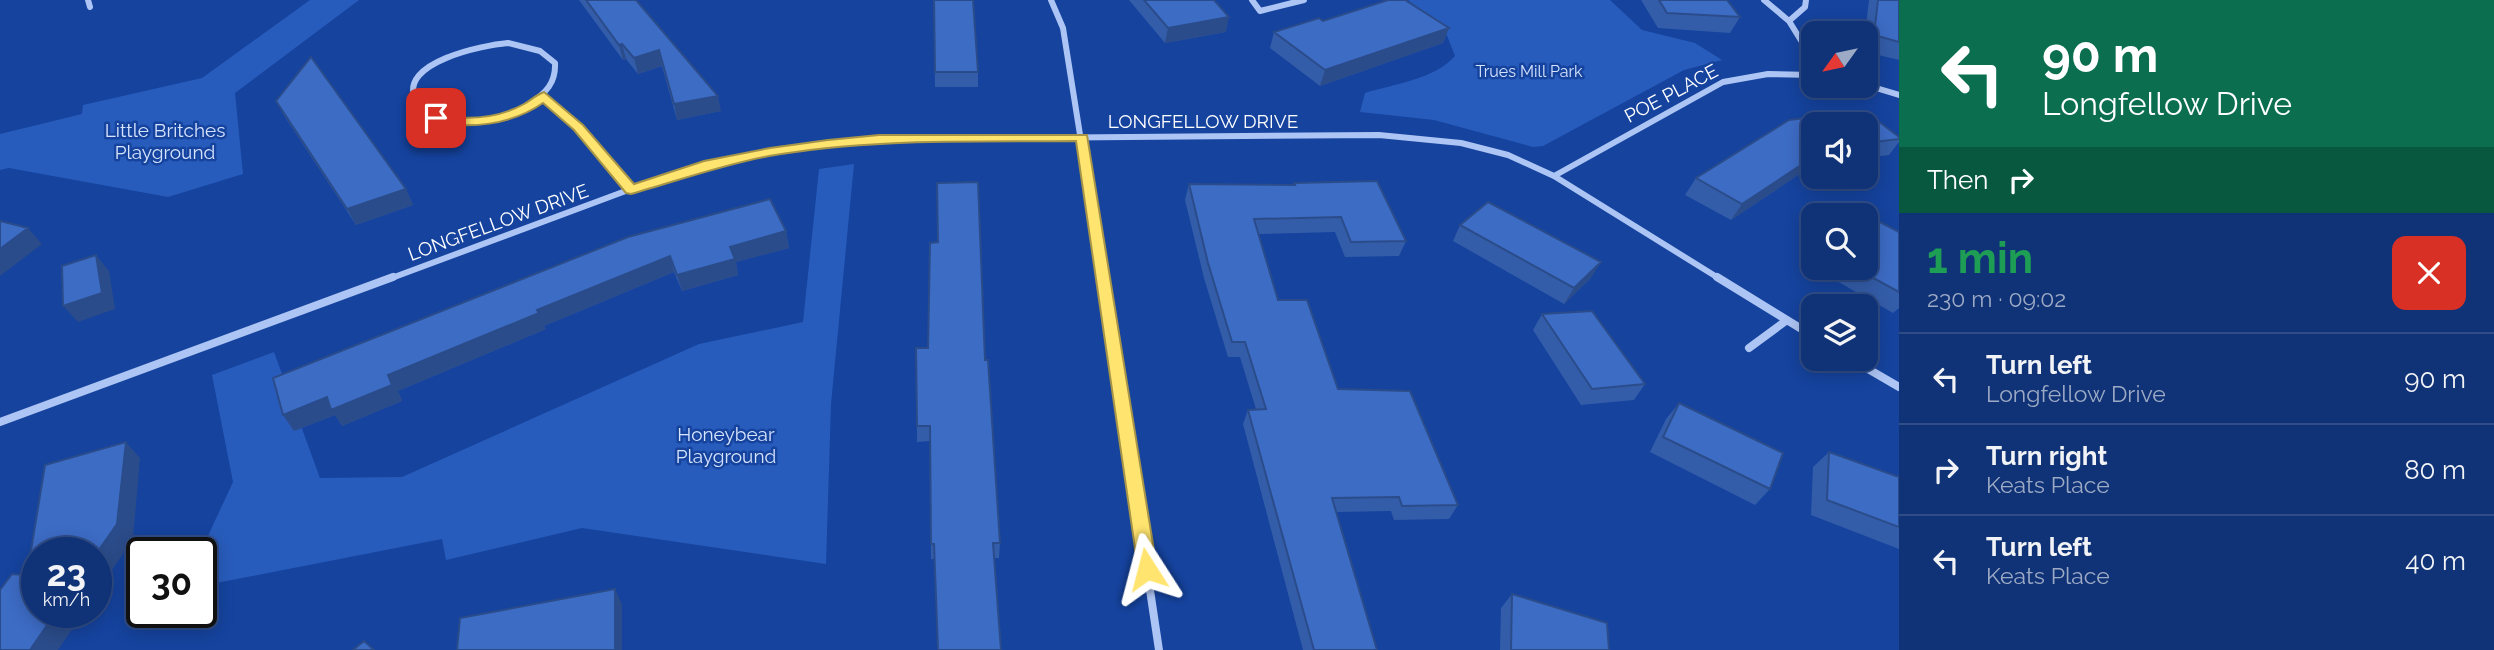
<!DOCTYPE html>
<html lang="en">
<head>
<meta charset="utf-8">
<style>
	:root { --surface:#103276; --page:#1e3e7e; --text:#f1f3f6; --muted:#9caac5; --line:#304d88 }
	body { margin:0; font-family:Raleway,sans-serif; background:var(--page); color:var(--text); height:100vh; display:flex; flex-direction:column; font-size:26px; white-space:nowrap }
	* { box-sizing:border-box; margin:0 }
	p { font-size:23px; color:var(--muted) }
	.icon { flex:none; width:38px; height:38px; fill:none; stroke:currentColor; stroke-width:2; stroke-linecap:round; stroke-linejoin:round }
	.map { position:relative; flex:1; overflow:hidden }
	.side { display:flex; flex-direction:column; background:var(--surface); width:595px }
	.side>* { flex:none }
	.guide { background:#0b6e4f; color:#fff; overflow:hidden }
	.needle { width:46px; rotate:237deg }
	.fabs { position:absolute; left:1801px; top:21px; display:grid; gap:14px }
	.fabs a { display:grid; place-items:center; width:77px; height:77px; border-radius:14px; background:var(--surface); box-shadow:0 4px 18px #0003,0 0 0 2px var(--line); font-size:35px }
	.speed { position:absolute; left:21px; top:537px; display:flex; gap:14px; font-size:35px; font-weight:700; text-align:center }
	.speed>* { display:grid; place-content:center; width:91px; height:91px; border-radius:50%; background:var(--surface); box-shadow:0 4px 18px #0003,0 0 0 2px var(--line); line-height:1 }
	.speed small { font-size:18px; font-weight:400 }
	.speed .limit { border:4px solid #111; border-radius:10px; background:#fff; color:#111 }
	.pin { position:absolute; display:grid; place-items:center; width:60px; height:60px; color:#fff; margin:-30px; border-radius:14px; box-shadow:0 4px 10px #0006 }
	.me { position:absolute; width:77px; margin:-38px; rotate:351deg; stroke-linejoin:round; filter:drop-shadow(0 0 5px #0008) }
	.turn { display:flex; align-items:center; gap:24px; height:147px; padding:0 28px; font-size:32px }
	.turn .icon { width:91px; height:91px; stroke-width:2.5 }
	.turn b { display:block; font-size:49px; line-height:60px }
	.then { display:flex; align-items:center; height:66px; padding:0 28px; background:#0003; gap:14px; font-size:26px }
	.round { display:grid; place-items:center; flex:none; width:74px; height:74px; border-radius:14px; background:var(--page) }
	.head { display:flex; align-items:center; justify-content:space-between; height:119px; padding:0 28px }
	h1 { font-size:42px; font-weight:700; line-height:52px; color:#1e9e55 }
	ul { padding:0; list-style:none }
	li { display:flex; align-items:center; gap:21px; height:91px; padding:0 28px; border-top:2px solid var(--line) }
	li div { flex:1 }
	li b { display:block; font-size:26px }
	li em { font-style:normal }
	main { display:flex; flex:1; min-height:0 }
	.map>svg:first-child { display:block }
	.green { fill:#285cbc }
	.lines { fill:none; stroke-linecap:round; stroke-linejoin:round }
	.minor-far1 { stroke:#adc5f4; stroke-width:6 }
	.minor { stroke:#adc5f4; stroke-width:8 }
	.wall { fill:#345da9 }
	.shaded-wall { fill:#2b4c8a }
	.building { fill:#3d6cc5; stroke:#2b4c8a; stroke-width:2 }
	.route { fill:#ffe46f; stroke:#a69448; stroke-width:2 }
	.labels { text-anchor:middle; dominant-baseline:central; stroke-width:5; stroke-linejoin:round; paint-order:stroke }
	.far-park-label { font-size:16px; fill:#d5e3fd; stroke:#15439e }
	.street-label { font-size:19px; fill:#fff; stroke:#15439e }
	.park-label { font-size:19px; fill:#d5e3fd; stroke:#15439e }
</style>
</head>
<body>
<main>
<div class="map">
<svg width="1899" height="650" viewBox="0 0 1899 650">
	<rect width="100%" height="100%" fill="#15439e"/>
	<path class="green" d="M310,0h49l-124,93 8,81 -75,23 -159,-29 -9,2v-36l82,-20 1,-9 119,-27z
		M1408,0h202l32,30 53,13 27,17 -38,10 -141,76 -10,1 -99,-27 -74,-8 5,-19c29,-9 70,-14 90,-37l-9,-23z
		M854,164l-23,240 -5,160 -244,-36 -136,32 -4,-21 -241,47 -1,-33 33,-71 -21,-107 62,-23 46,126 82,-1 297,-133 104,-22 16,-153z"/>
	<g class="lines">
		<path class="minor-far1" d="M88,0l2,7
			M1051,0l12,28 40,251
			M1252,0l8,11 44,-11
			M1764,0l25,21 24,39
			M1789,21l16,-14 1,-7
			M508,43l32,8 15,12c1,20 -9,30 -26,41 -26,17 -95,33 -113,-3 -20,-39 69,-56 92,-58z
			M1866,85l33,10
			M544,96l34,31 53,62
			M1554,176l169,-94 45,-8 45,1
			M389,279l242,-90 73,-23 66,-14 109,-13 500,-4 82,8 47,12 46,21 166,103"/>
		<path class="minor" d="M1103,277l56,373
			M1717,277l96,59
			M1749,348l38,-28
			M1851,359l48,28
			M0,422l393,-145"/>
	</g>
	<path class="wall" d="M579,0h57l85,111 -44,9 -15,-54 -24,8 -12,-15 -3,1z
		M934,0l44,72v15h-43z
		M1129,0h85l12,32 -61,11z
		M1641,0h86l13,17 -10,16 -72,-5z
		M1869,0h30v60l-33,-8 -1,-19z
		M1323,21l126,7 -6,15 -123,43 -50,-38 4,-16z
		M276,101l130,88 7,16 -57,20 -71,-108z
		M1865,111l34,26v5l-10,13 -23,3v-34h-53v41l-82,55 -46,-25 11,-17 93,-58z
		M1294,183l112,58 -7,15 -54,1 -10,-25 -77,2 20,66 60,89 120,116 -9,14 -55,1 -3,-9 -55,1 41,138h-74l-60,-226 5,-14 8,-1 -16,-52h-12l-24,-79 -19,-78 4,-16 104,1z
		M1460,225l131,53 -27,26 -111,-63z
		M786,231l3,17 -53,14 2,13 -56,16 -8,-19 -130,54 2,3 -148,62 4,10 -60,25 -7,-11 -41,16 334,-194z
		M1899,232v76l-6,5 -74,-42 3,-3h44z
		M1542,314l103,70 -11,16 -53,5 -48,-75z
		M928,348l57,12 15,183 -1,15 -68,1 -1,-118 -13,1v-16z
		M1679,403l91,86 -15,16 -105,-53 16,-33z
		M1829,452l70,25v72l-88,-34 2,-48z
		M1512,594l97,56h-109l1,-42z"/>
	<path class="shaded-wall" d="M1229,17l-3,15 -61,11 3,-15z
		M1449,28l-6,15 -123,43 5,-16z
		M622,44l4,15 -3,1 -4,-15z
		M659,50l3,16 -24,8 -4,-16z
		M718,96l3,15 -44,9 -3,-16z
		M1813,157v8l-82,55 11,-16z
		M406,189l7,16 -57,20 -9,-16z
		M28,228l14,16 -42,32v-27z
		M786,231l3,17 -53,14 2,13 -56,16 -5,-16 53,-28z
		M96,255l13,16 6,38 -37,13 -15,-16z
		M670,256l4,16 -130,54 2,3 -148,62 4,10 -60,25 -7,-11 -41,16 -11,-16 105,-40 149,-65z
		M1601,262l-10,16 -27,26 10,-16z
		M126,442l14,16 -7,81 -37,55v-40z
		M615,589l7,15v46h-7z
		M56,612h28l-26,38h-28z"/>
	<path class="building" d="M586,0h50l82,96 -44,8 -15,-54 -25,8 -12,-14 -3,1z
		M934,0h39l5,72h-43z
		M1144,0h70l15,17 -61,11z
		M1388,0h17l44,28 -124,42 -51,-38 45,-14 4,3z
		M1659,0h68l13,17 -73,-4z
		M1878,0h21v42l-25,-7z
		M311,57l95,132 -59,20 -71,-108z
		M1865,111l34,26v2l-33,4v-19h-53v33l-71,47 -46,-26 93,-58z
		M1377,181l29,60 -55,1 -10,-25 -87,2 24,81h29l31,89 72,2 48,114 -56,1 -3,-9 -67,1 45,152h-63l-66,-240 18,-1 -21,-67h-13l-24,-79 -19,-79 106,1 -1,-2z
		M978,182l7,178h3l12,183h-7l8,107h-63l-4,-106h-3l-1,-118h-13l-1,-78h12l2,-105 8,-1 -1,-59z
		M770,199l16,32 -56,16 5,12 -58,16 -7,-19 -133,54 2,3 -151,62 4,10 -61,25 -4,-13 -44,18 -10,-37 355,-141z
		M1488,202l113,60 -27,26 -114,-63z
		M0,221l28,7 -28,21z
		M1878,221l21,11v60l-44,-24h11v-37z
		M96,255l6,38 -39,13 -1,-40z
		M1592,311l53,73 -53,5 -50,-75z
		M1679,403l104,50 -13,36 -107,-52z
		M126,442l-9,82 -21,30v-1h-59v59h19l-26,38h-30v-60l12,-16 15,1 18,-110z
		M1829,452l70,25v50l-72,-27z
		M615,589v61h-158l3,-32z
		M1512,594l95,29 2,27h-98z
		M364,641l10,9h-21z"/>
	<path class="route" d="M544,92l39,33 51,59 70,-23 66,-13 58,-8 51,-5h208l70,434 -3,6 -7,3 -7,-3 -2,-6 -62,-428c-102,1 -206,-3 -307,15 -48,9 -92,25 -138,38l-5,-1 -52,-63 -31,-27c-32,22 -74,27 -112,18l-2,-3 7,-3c29,5 61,4 88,-11 7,-4 12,-9 20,-12z"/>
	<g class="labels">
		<g class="far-park-label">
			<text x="1529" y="71">Trues Mill Park</text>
		</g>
		<g class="street-label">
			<text transform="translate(1671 93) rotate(-28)">POE PLACE</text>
			<text x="1203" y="121">LONGFELLOW DRIVE</text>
			<text transform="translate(498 222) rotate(-20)">LONGFELLOW DRIVE</text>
		</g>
		<g class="park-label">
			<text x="165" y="130">Little Britches<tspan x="165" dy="22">Playground</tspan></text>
			<text x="726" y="434">Honeybear<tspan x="726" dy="22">Playground</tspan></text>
		</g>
	</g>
</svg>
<div class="fabs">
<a><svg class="needle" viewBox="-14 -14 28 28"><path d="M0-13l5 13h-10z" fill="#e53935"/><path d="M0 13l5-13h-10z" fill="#9caac5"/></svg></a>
<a><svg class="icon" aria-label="sound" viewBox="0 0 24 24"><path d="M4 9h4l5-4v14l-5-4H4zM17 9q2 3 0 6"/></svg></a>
<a><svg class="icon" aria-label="search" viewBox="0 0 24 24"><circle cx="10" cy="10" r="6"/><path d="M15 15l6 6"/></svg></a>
<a><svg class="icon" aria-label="layers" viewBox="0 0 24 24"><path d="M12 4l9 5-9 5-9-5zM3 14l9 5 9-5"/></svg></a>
</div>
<div class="speed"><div>23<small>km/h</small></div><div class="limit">30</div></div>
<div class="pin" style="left:436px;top:118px;background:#d93025"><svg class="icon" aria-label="arrive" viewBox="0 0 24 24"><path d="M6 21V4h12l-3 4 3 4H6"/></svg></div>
<svg class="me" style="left:1147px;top:569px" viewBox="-20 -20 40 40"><path d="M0-17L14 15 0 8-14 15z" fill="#ffe46f" stroke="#fff" stroke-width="4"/></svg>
</div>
<section class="side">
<div class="guide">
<div class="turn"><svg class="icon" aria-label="left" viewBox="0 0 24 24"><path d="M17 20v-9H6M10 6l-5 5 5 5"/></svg><div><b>90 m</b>Longfellow Drive</div></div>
<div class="then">Then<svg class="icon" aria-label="right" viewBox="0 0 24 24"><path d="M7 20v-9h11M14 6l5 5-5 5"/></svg></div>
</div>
<div class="head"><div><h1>1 min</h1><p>230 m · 09:02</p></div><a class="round" style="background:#d93025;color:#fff"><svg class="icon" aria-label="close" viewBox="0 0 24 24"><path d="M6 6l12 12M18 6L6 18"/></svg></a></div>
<ul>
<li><svg class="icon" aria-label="left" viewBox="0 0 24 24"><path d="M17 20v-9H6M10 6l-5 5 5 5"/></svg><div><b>Turn left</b><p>Longfellow Drive</p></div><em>90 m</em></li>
<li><svg class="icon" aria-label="right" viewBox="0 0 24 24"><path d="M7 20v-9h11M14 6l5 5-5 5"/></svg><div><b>Turn right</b><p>Keats Place</p></div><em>80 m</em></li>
<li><svg class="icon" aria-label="left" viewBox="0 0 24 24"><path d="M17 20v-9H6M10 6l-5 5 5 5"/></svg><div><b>Turn left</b><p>Keats Place</p></div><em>40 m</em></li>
</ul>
</section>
</main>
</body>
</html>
